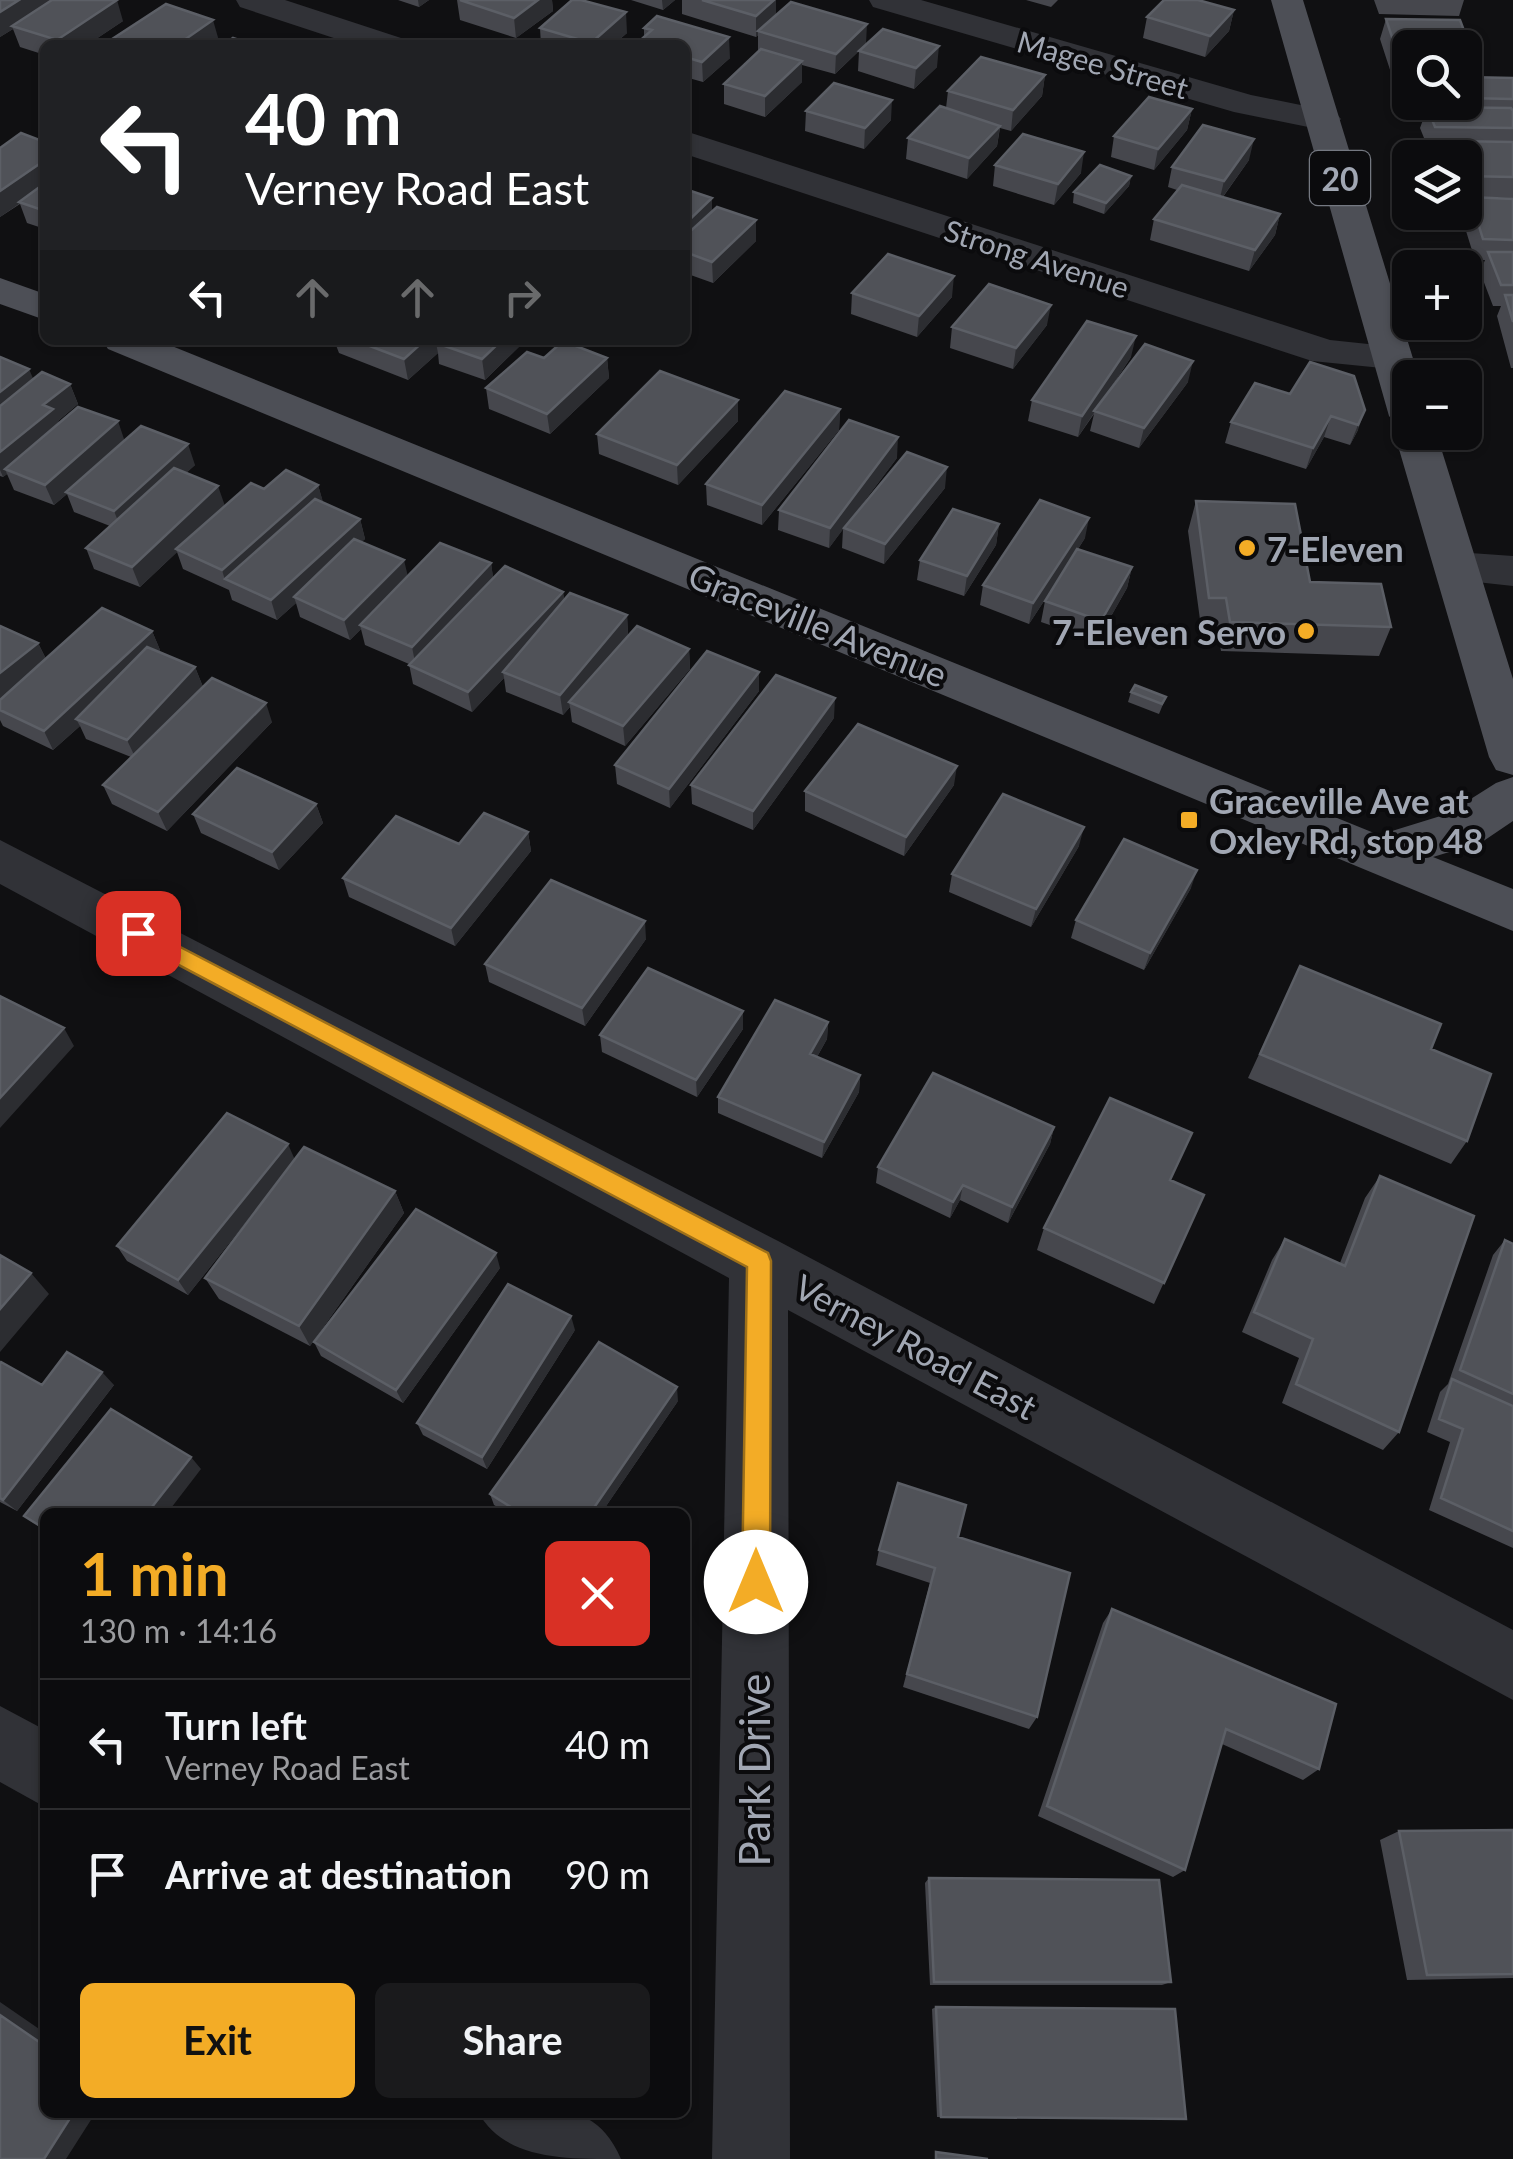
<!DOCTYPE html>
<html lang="en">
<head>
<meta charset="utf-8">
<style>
	:root { --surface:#0c0c0e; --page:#1a1a1c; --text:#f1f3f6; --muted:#9a9b9e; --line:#2c2c2e; --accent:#f3ac26 }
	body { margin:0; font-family:Lato,sans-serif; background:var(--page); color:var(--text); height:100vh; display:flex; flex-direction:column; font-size:38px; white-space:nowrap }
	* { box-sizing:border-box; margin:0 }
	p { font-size:32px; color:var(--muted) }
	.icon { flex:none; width:55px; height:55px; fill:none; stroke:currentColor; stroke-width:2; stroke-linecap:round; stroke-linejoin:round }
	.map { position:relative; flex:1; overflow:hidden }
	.panel { position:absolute; left:40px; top:1508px; width:650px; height:610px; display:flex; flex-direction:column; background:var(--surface); border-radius:15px; box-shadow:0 2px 8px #0004,0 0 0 2px var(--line) }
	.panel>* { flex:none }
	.hud { position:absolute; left:40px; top:40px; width:650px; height:305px; border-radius:15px; box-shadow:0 2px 8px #0004,0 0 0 2px var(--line); background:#202124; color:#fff; overflow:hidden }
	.fabs { position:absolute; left:1392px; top:30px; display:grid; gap:20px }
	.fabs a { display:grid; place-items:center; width:90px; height:90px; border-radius:15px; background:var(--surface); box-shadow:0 2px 8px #0004,0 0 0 2px var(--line); font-size:50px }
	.pin { position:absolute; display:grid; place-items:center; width:85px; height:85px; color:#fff; margin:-42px; border-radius:20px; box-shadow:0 5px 15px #0006 }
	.me { position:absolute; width:110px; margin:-55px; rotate:0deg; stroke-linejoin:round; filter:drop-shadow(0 0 8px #0008) }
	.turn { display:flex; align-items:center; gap:35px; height:210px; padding:0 40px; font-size:45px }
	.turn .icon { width:130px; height:130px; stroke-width:2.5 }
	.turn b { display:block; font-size:70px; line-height:85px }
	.lanes { display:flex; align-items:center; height:95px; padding:0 40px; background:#0003; justify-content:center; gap:50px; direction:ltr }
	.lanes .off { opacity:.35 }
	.round { display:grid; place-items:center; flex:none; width:105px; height:105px; border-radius:15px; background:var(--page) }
	.head { display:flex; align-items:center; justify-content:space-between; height:170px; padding:0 40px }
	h1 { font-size:60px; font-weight:700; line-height:75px; color:var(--accent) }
	.primary-button { display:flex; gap:20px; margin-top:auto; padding:20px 40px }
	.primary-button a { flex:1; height:115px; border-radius:15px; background:var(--accent); color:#111; font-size:40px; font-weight:700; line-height:115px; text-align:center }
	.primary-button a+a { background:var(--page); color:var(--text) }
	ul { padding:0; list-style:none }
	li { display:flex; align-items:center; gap:30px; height:130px; padding:0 40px; border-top:2px solid var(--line) }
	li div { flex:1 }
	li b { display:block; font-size:38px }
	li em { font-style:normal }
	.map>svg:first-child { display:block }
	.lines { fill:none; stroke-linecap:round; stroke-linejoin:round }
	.minor { fill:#313237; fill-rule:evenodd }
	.major { fill:#4d4f56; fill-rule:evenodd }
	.wall { fill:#46474d }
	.shaded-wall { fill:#2c2d31 }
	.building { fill:#505258; stroke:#5c5f66; stroke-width:2.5 }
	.route { fill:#f3ac26; stroke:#9e7019; stroke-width:2.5 }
	.poi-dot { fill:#f3ac26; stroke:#0b0b0d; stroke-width:4 }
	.labels { text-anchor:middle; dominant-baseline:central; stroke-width:8; stroke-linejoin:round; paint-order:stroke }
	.far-street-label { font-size:30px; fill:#a1a7b3; stroke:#0b0b0d }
	.shield { fill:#0b0b0d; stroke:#747881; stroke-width:2.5 }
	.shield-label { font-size:32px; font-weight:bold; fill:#a1a7b3 }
	.poi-label { font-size:35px; font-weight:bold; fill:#a1a7b3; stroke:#0b0b0d; text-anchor:start }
	.street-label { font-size:35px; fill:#a1a7b3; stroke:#0b0b0d }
	.near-street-label { font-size:42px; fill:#a1a7b3; stroke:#0b0b0d }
</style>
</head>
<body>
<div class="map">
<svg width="1513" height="2159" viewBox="0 0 1513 2159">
	<rect width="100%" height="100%" fill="#101012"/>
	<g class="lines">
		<path class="minor" d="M236,0h49l116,38 5,7h-51l-115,-38z
			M869,0h52l330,95 84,17 6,7 -6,7 -12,4 -89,-18 -361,-105z
			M685,131l645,209 76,8 6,9 -6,9 -14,3 -80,-8 -627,-207z
			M1456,552l57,4v30l-73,-8 -6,-11 6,-11z
			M0,840l780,402 733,388v70l-725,-390 2,849h-78l17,-881 -729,-394z
			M0,1706l45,24v77l-45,-25z
			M478,2112c62,0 115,-19 143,47 -61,0 -116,0 -143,-47z"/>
		<path class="major" d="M1271,0h32l116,378h-9v54h26l77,247v96l-17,-5 -7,-13 -95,-325 4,-6 -9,-10z
			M0,278l45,16v26l-45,-16z
			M102,340h55l1222,495 68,-21 49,-31 17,-6v44l-31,21 -49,15 80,32v42l-1405,-582z"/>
	</g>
	<path class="wall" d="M0,0l123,21 -36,24h-42v10l-25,-8 -7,-18 -13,8z
		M398,0h31l-10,7z
		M457,0h95l1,11 -37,27 -56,-18z
		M631,0h44l-12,10z
		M682,0h94v15l161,52 -23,22 -56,-18 1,-20 -24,23 -33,-9v17l-37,35 -41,-13v-20l34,-32v-17l-2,2 -74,-23z
		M1026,0h32l-7,7z
		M1374,0h90l-5,16 -80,-2z
		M1234,10l-5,21 -24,26 -62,-19 4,-21z
		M1386,19l80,17 -4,12h-52v54h55v-25l48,1v120l-48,-1v-39h-19l3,-10h-21l-8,-20 4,-11h-17l-6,-21 7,-20h-16l-12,-37z
		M540,28l87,5 -14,12h-72z
		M644,28l86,30 -27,24 -18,-5v-32l-41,-8z
		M1045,75l-3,21 -31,35 -11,-3 -3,18 -30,33 -61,-20 2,-21 38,-30 2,-17z
		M1192,109l-5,21 -33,40 -43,-13 3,-21z
		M806,111l85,9 -27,29 -59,-18z
		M45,142v87l-18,-6 -7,-19 -20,13v-69z
		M1249,160l-26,37 57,17 -5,21 -26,36 -99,-31 4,-21 23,-29 -9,-3 4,-20z
		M995,165l86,8 -27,32 -61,-19z
		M1131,176l-2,10 -25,28 -31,-11 1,-11z
		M685,189l27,22 44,30 -43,42 -28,-10z
		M1470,197l43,2v169h-2l-14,-52 4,-10h-8l-13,-34 5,-12h-10l-13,-42z
		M852,293l100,4 -35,40 -66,-23z
		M1047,325l-34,44 -63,-21 2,-21z
		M334,340h192l-41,40 -46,-16 -1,-11 -30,27 -69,-27z
		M0,357l34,22 36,5 8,20 -20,17 1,2 66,17 70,25 -9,8 39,33 39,-17 54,-4 5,18 37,16 5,20 -4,3 47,34 83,-13 2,15 70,14 1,8 63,15 1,20 61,14 1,20 -65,77 -53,-24 -2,-15 -7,8 -57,-23 -2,-14 -32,34 -59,-28 -4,-20 -44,-19 -4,-16 -11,11 -50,-23 -4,-14 -19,17 -45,-20 -3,-10 -46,-21 -6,-17 -37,35 -46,-18 -8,-21 24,-22 -36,-14 -7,-18 -13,11 -40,-15 -7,-16 -4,3 -3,-1z
		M1131,357l-26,40 83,-15 -49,66 -49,-17 4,-17 -16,23 -50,-16 4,-21z
		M607,358l2,20 -59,56 -61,-25 -3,-21z
		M1354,376l4,54 -8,15 -26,-8 -18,32 -81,-26 6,-21 59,-28z
		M738,400v21l-60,64 -79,-31 -2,-20z
		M840,409l-1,21 -77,95 -55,-20 -1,-21z
		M897,458l-47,62 95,-32 -61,76 -42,-16 1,-19 -14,19 -51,-18 1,-20z
		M1196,501l114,81 81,45 -12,29 -158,-5 -4,-24h-16l-13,-96z
		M999,524l-3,21 -32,51 -47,-16 3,-20z
		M1085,538l-7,11 54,18 -5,21 -30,53 -56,-19 4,-21 18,-29 -34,52 -49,-19 3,-20z
		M0,626l38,17 8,16 106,-28 8,19 -2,2 37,15 8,20 69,35 -105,109 -55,-27 -9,-19 28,-28 -45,-18 -6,-13 -27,24 -50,-24 -3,-6z
		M759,672v19l-89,117 -53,-24 -2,-19z
		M1131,692l35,5 -7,17 -31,-12z
		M834,718l-81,112 -61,-26 -1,-19z
		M954,785l-50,71 -99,-45v-20z
		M316,804l7,19 -44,47 -78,-37 -8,-19z
		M528,832l3,19 -76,95 -106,-49 -6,-19 116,-34z
		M1079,846l-48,81 -82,-35 3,-18z
		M1191,888l-47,82 -73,-32 5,-18z
		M646,939l-61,87 -96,-44 -4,-18z
		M1300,966l131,83 36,92 -16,23 -203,-86z
		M743,1011v18l-46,68 -95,-45 -2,-17z
		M828,1022l-1,17 -10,18 43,18 -1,17 -37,66 -104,-45v-16z
		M1054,1127l-4,17 -42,79 -48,-23 -10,18 -74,-35 2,-16z
		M295,1159l100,32 9,22 -94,133 -91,-47 -14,-21 71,-94 -88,111 -61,-34 -10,-15z
		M1380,1176l19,256 -16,18 -101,-47 17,-45 -57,-26 30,-72 13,-21 55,24 25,-65z
		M1171,1180l33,15 -50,109 -117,-54 7,-22z
		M1505,1240l8,4v304l-84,-38 21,-68 -23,-10 13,-40 8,-8 45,-129z
		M500,1268l-97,135 -82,-47 -7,-14z
		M575,1330l-88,139 -64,-34 -6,-12z
		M0,1363l42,22h72l-97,126 -17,-9z
		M678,1401l-76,111h-96l-12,-7 -4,-11z
		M958,1537l79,180 -8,12 -126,-42 27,-104 -54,-18 3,-15z
		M1112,1609l207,160 -16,11 -81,-36 -37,126 -12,7 -135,-61 65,-193z
		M1513,1830v148l-106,2 -27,-140 19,-9z
		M929,1878l242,104 -9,3h-232l-5,-102z
		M936,2007l250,112 -249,-2 -5,-108z"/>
	<path class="shaded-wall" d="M19,0h38l-45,26 1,3 -13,8v-25z
		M117,0l6,21 -36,24h-28l-2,-5z
		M418,0h11l-10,7z
		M538,0h14l1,11 -37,27 -2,-20z
		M662,0h13l-12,10z
		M774,0h2v19l-18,12v4l-2,2v-21z
		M1234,10l-5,21 -24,26 5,-21z
		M626,12l1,21 -14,12h-22v-2z
		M213,20l6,21 -6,4h-36z
		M867,24l-1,20 -31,30 1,-20z
		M729,37l1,21 -27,24 -1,-20z
		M939,46l-2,21 -23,22 2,-21z
		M802,61v21l-37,35v-21z
		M1045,75l-3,21 -31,35 2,-21z
		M892,100l-1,20 -27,29 1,-21z
		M1192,109l-5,21 -33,40 4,-21z
		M1000,126l-3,20 -30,33 2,-21z
		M1254,139l-5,21 -30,42 5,-21z
		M1084,152l-3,21 -27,32 4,-21z
		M45,160v26l-45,31v-26z
		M1131,176l-2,10 -25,28 2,-11z
		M712,198v20l-27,27v-21z
		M1280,214l-5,21 -26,36 6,-21z
		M756,220v21l-43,42 -1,-21z
		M954,276l-2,21 -35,40 2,-21z
		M1051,305l-4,20 -34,44 3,-21z
		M1136,336l-5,21 -53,80 4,-21z
		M425,340h27l-16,3 2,10 -30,27 -4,-21z
		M502,340h24l-41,40 -3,-21z
		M607,358l2,20 -59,56 -3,-20z
		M1193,361l-5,21 -49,66 5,-20z
		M29,369l9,21 -38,30v-28z
		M70,384l8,20 -20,17 3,8 -56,40 2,5 -4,3 -3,-7v-18l43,-47z
		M738,400v21l-60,64 -1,-20z
		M840,409l-1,21 -77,95v-20z
		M1365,410l-7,20 -8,15 8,-20z
		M1331,416l-7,21 -18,32 7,-21z
		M118,421l7,21 -59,50 1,2 -13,11 -9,-20z
		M898,437l-1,21 -68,90 1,-20z
		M188,444l7,21 -73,66 -8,-20z
		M947,467l-2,21 -61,76 1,-20z
		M318,485l6,20 -99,75 -3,-10z
		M218,486l7,20 -49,43 1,3 -37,35 -8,-20z
		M1089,518l-4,20 -56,86 4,-21z
		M360,519l5,20 -65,61 -6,-3 2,6 -19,17 -6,-20z
		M999,524l-3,21 -32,51 3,-20z
		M404,560l5,21 -49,44 1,4 -11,11 -6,-20z
		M491,563l3,20 -78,84 -4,-20z
		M1132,567l-5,21 -30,53 4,-20z
		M563,592l3,20 -63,60 1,6 -32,34 -4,-20z
		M627,615l1,20 -59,67 1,5 -7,8 -3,-20z
		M152,631l8,19 -76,72 -8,-3 4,7 -27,24 -9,-19z
		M38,643l10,20 -48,38v-28z
		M689,649l1,20 -65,77 -2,-20z
		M195,667l8,20 -67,72 -9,-19z
		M759,672v19l-89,117 -1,-19z
		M835,698l-1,20 -81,112v-19z
		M266,703l6,19 -105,109 -9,-19z
		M957,766l-3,19 -50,71 2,-19z
		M316,804l7,19 -44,47 -7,-18z
		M1084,827l-5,19 -48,81 5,-18z
		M528,832l3,19 -76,95 -4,-18z
		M1197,870l-6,18 -47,82 6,-17z
		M645,921l1,18 -61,87 -3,-18z
		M743,1011v18l-46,68 -1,-17z
		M828,1022l-1,17 -18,32 1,-17z
		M64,1028l10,18 -74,82v-30z
		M860,1075l-1,17 -37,66 2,-16z
		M1054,1127l-4,17 -42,79 4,-16z
		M288,1144l7,16 -107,135 -10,-15z
		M963,1185l-3,15 -10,18 3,-16z
		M395,1191l9,22 -94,133 -11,-20z
		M496,1253l4,15 -97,135 -7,-13z
		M31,1273l18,21 -49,58v-43z
		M571,1316l4,14 -88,139 -5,-12z
		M102,1372l12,13 -97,126 -14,-11z
		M677,1387l1,14 -76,111h-11z
		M191,1457l10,12 -33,43h-20z
		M0,2002l45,31v13l-45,-31z
		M74,2112h22l-30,47h-22z"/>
	<path class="building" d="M0,0h19l-19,12z
		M52,0h65l-60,40 -45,-14z
		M460,0h78l-24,18z
		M572,0h9l45,12 -35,31 -51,-15z
		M702,0h72l-18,16z
		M1164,0h34l36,10 -24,26 -63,-19z
		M791,2l76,22 -31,30 -78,-23z
		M166,4l47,16 -36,25h-74z
		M657,16l72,21 -27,25 -17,-5v-12h-50l17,-15 -8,-2z
		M1386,19l74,1 6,16h-11l4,12h-49v7h-12z
		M883,29l56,17 -23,22 -57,-17z
		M233,38l21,7h-31z
		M761,49l41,12 -37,35 -41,-12z
		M981,57l64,18 -32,35 -65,-19z
		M1465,77l48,1v21l-48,-1z
		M834,83l58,17 -27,28 -59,-17z
		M1149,97l43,12 -34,40 -44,-13z
		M940,106l60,20 -31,32 -61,-20z
		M1427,107l84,1 2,3v17l-78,-1z
		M1203,125l51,14 -30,42 -52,-14z
		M21,133l24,9v18l-45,31v-43z
		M1023,134l61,18 -26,32 -63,-19z
		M1451,141l62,1v35l-48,-1v-18h-8z
		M1100,165l31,11 -25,27 -32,-11z
		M45,183v28l-26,-9z
		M1182,185l98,29 -25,36 -101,-31z
		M685,189l27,9 -27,26z
		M1470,197l43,2v41l-30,-1z
		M717,207l39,13 -44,42 -27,-10v-16z
		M1488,252h25v33h-12z
		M888,254l66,22 -35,40 -67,-23z
		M989,284l62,21 -35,43 -64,-21z
		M1505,295h8v27z
		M1087,321l49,15 -54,80 -50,-16z
		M354,340h71l-21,19z
		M439,340h63l-20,19 -46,-16z
		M563,341l44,17 -60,56 -61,-26 41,-36 17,6z
		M1145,344l48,17 -49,67 -50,-17z
		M0,357l29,12 -29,23z
		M1310,362l44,14 11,34 -7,15 -27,-9 -18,32 -82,-26 24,-39 35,11z
		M660,371l78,29 -61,65 -80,-31z
		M42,372l28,12 -27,21 10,4 -53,43v-46z
		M785,391l55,18 -78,96 -56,-21z
		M78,407l40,14 -73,64 -40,-16z
		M849,420l49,17 -68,91 -51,-18z
		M141,426l47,18 -74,67 -48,-19z
		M907,452l40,15 -62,77 -41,-16z
		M174,468l44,18 -86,81 -46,-19z
		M286,470l32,15 -96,85 -46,-21 75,-66 13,6z
		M315,499l45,20 -89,81 -46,-21z
		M1040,500l49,18 -56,85 -50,-18z
		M1196,501l99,3 15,78 71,2 10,43 -161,-5 -4,-24h-17z
		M953,509l46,15 -32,52 -47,-16z
		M354,539l50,21 -60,60 -50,-23z
		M440,543l51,20 -79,84 -52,-22z
		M1077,549l55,18 -31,54 -56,-20z
		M505,566l58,26 -95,100 -59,-27z
		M570,593l57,22 -67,80 -57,-23z
		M102,608l50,23 -108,100 -44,-21v-10z
		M0,626l38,17 -38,30z
		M637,626l52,23 -66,77 -54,-24z
		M147,647l48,20 -68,73 -51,-21z
		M707,651l52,21 -90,117 -54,-24z
		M776,675l59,23 -82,113 -62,-26z
		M212,678l54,25 -108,109 -55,-27z
		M1135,685l31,12 -4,7 -31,-12z
		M858,724l99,42 -51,71 -101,-46z
		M237,768l79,36 -44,48 -79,-38z
		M1003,794l81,33 -48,82 -84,-35z
		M484,813l44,19 -77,96 -108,-50 53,-62 63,28z
		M1124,839l73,31 -47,83 -74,-33z
		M551,880l94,41 -63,87 -97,-44z
		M1300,966l141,58 -10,25 60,25 -24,67 -207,-87z
		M648,968l95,43 -47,69 -96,-45z
		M0,996l64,32 -64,70z
		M775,1000l53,22 -18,32 50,21 -36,67 -106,-45z
		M933,1073l121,54 -42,80 -49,-22 -10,17 -75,-35z
		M1110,1098l82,35 -22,47 34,15 -40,88 -120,-55z
		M227,1113l61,31 -110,136 -61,-34z
		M304,1147l91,44 -96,135 -94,-48z
		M1380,1176l94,40 -75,216 -103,-48 17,-45 -59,-27 31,-73 60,27z
		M416,1209l80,44 -100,137 -82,-48z
		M1505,1240l8,4v150l-53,-24z
		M0,1255l31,18 -31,36z
		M508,1284l63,32 -89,141 -65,-34z
		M599,1342l78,45 -86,125h-72l-29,-18z
		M67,1352l35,20 -99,128 -3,-2v-135l1,-1 41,23z
		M1452,1379l61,27v125l-72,-33 22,-69 -24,-10z
		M111,1409l80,48 -43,55h-103v17l-21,-13z
		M898,1483l68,22 -8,32 112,36 -33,144 -130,-43 28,-106 -56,-18z
		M1112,1609l224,95 -17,65 -93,-40 -41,141 -138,-64z
		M1513,1830v144l-86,1 -28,-144z
		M929,1878l230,2 12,102h-237z
		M936,2007l239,2 11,110 -245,-2z
		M0,2015l45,31v66h29l-30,47h-44z
		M936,2152l52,7h-52z"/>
	<path class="route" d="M138,925l630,328 3,8 -1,321 -4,10 -10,4 -10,-4 -4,-10 5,-315 -617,-328 -3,-6z"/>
	<g class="poi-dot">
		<circle cx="1247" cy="548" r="10"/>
		<circle cx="1306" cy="631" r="10"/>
		<rect x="1179" y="810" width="20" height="20" rx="5"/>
	</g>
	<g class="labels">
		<g class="far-street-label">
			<text transform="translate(1103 64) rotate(16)">Magee Street</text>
			<text transform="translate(1037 258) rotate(18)">Strong Avenue</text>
		</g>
		<rect class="shield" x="1310" y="151" width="60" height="54" rx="8"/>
		<g class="shield-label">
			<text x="1340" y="178">20</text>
		</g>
		<g class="poi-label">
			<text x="1267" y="548">7-Eleven</text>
			<text x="1286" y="631" text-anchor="end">7-Eleven Servo</text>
			<text x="1209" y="800">Graceville Ave at<tspan x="1209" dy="40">Oxley Rd, stop 48</tspan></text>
		</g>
		<g class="street-label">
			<text transform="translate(818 624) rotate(22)">Graceville Avenue</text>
			<text transform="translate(916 1346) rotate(28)">Verney Road East</text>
		</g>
		<g class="near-street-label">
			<text transform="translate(754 1770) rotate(-90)">Park Drive</text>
		</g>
	</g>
</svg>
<div class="fabs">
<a><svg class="icon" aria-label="search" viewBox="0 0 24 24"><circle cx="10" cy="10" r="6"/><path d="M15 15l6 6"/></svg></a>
<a><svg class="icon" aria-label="layers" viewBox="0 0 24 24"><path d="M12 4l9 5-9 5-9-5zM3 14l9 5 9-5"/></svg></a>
<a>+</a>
<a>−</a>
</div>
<div class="pin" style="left:138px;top:933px;background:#d93025"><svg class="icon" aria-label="arrive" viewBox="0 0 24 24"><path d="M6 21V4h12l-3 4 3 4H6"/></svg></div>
<svg class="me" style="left:756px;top:1582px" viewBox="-20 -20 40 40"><circle r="19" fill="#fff"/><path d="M0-13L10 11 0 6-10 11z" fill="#f3ac26"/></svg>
<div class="hud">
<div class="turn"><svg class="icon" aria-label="left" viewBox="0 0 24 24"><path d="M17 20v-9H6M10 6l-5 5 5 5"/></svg><div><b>40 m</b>Verney Road East</div></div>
<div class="lanes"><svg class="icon" aria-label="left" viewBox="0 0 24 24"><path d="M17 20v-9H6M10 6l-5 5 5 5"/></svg><svg class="icon off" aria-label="ahead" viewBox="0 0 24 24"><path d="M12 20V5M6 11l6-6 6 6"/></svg><svg class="icon off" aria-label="ahead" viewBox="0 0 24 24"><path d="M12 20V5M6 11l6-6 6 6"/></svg><svg class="icon off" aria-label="right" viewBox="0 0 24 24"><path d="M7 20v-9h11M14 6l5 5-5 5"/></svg></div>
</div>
<section class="panel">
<div class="head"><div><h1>1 min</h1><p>130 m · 14:16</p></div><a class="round" style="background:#d93025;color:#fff"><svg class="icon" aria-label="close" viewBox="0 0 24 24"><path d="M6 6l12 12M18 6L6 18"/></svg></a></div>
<ul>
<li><svg class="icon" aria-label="left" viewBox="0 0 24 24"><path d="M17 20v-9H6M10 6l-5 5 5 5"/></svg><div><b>Turn left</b><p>Verney Road East</p></div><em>40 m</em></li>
<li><svg class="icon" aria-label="arrive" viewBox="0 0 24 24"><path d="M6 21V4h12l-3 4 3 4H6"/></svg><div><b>Arrive at destination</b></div><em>90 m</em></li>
</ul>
<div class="primary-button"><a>Exit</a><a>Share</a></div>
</section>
</div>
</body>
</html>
